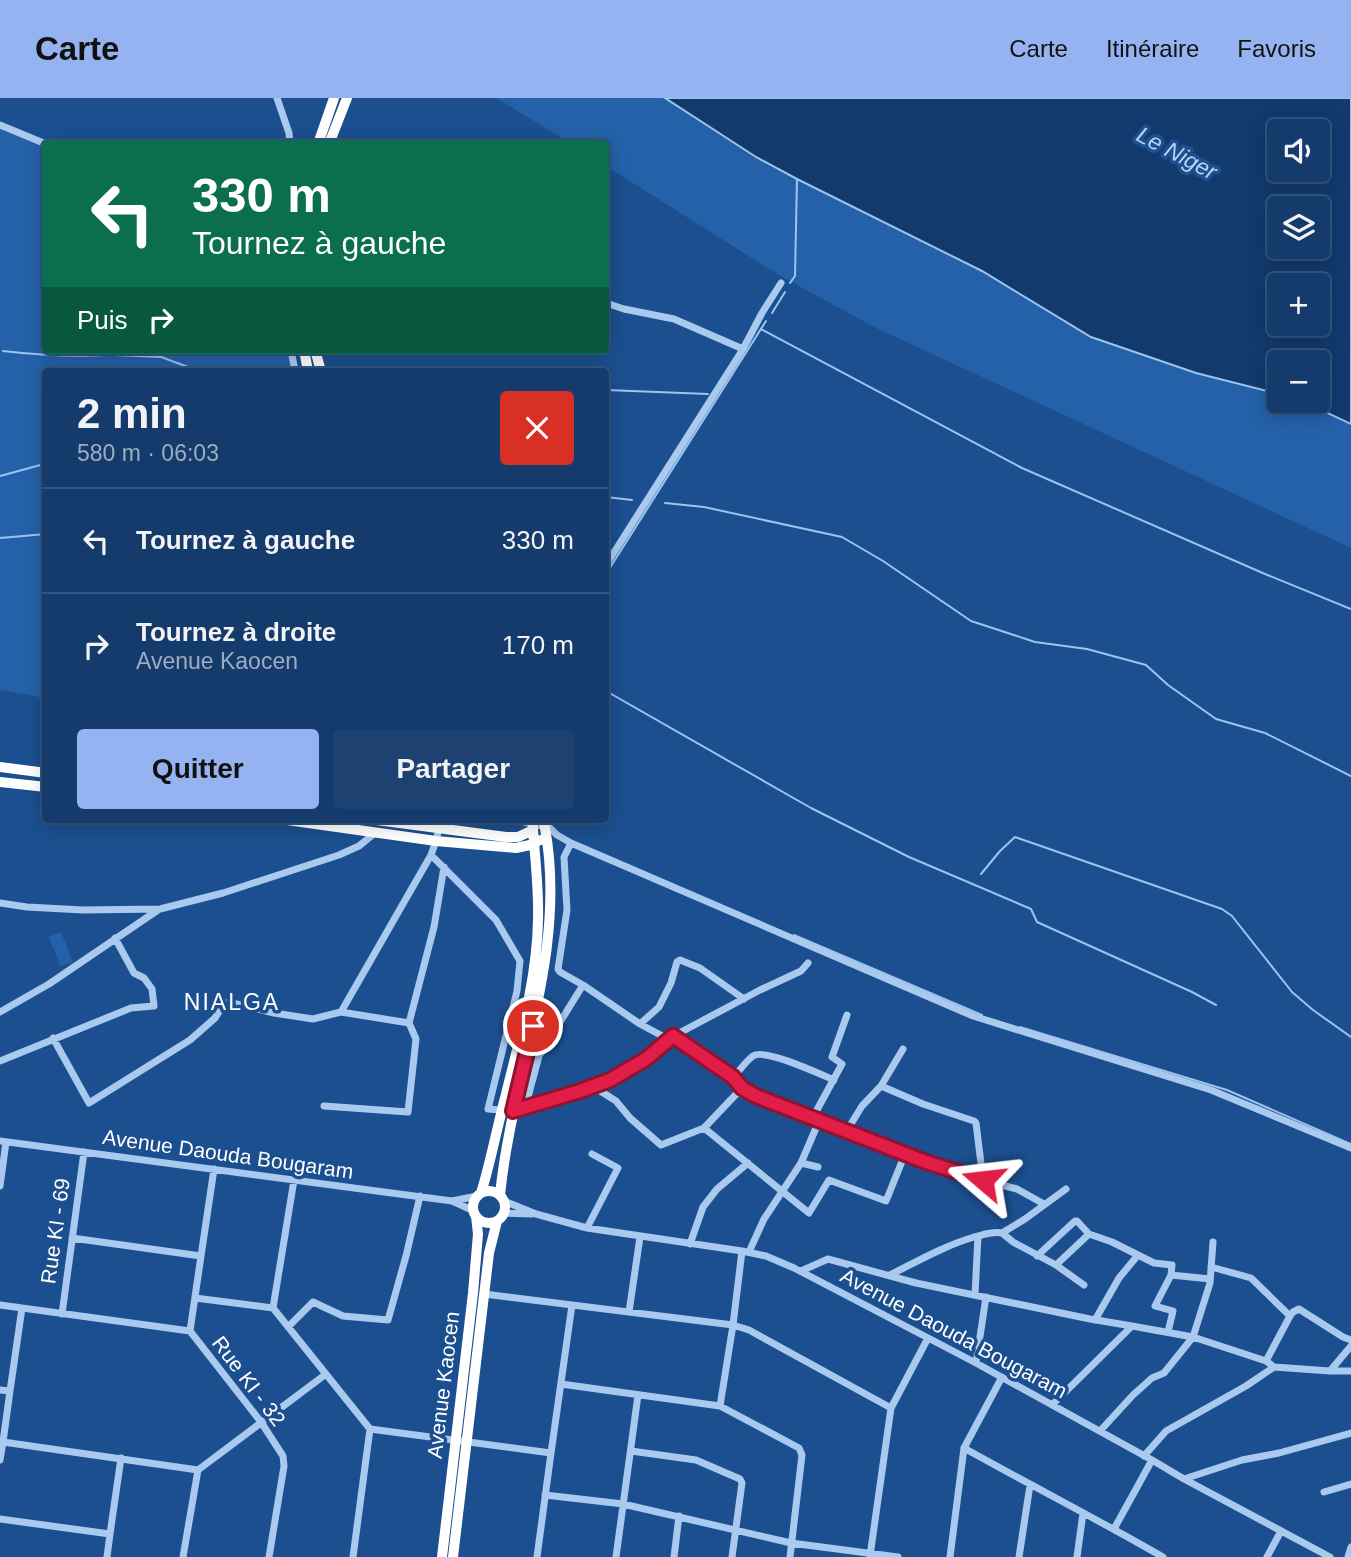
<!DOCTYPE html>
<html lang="fr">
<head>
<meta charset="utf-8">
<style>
	:root { --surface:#143b6b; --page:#1d4271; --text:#f1f3f6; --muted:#9dadc1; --line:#33557e; --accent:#95b2f1 }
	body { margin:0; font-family:Helvetica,sans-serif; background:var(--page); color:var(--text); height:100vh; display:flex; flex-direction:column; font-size:26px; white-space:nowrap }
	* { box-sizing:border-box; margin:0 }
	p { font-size:23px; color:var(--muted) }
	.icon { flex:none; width:38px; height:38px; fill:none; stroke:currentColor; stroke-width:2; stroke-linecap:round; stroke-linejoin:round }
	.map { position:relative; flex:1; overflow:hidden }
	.panel { position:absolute; left:42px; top:270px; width:567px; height:455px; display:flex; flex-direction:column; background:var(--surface); border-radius:7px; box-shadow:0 4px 18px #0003,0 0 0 2px var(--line) }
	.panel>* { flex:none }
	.banner { position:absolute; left:42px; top:42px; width:567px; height:214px; border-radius:7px; box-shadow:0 4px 18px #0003,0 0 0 2px var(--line); background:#0b6e4f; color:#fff; overflow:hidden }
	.tools { position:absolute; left:1267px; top:21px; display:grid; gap:14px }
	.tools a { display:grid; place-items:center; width:63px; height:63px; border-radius:7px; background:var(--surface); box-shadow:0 4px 18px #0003,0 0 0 2px var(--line); font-size:35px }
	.pin { position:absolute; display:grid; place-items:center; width:60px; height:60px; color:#fff; margin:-30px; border:4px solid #fff; border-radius:50%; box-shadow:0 2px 7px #0007 }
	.me { position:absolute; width:77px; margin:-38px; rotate:287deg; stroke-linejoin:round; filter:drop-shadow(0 0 5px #0008) }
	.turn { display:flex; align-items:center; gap:24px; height:147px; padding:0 35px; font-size:32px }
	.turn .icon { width:91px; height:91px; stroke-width:2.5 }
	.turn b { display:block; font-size:49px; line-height:60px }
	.then { display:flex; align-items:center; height:66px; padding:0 35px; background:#0003; gap:14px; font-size:26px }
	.round { display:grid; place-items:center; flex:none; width:74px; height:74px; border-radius:7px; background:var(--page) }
	.summary { display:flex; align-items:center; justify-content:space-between; height:119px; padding:0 35px }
	h1 { font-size:42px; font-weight:700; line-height:52px }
	.primary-button { display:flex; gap:14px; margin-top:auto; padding:14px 35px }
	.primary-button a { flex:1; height:80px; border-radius:7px; background:var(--accent); color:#111; font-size:28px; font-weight:700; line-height:80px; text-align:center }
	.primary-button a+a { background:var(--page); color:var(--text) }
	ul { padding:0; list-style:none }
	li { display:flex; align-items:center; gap:21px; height:105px; padding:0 35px; border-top:2px solid var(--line) }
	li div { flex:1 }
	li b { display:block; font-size:26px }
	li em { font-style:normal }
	header { display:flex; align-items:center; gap:42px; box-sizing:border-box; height:98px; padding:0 35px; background:var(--accent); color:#111 }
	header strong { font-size:33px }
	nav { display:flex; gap:38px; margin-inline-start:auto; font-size:24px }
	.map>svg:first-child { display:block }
	.green { fill:#2461a8 }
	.water { fill:#123a6d; stroke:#9cc4f0; stroke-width:2; fill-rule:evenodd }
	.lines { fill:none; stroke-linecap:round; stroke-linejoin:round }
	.stream { stroke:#9cc4f0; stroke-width:2 }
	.minor { stroke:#a9c9ee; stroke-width:7 }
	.highway { stroke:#fff; stroke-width:10 }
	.highway-bridge { stroke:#fff; stroke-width:10 }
	.route-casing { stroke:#92132f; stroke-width:18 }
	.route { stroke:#e11d48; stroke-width:12 }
	.labels { text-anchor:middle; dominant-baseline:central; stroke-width:7; stroke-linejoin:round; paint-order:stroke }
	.street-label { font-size:21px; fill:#fff; stroke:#1b4f8f }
	.water-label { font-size:23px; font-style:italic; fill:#b5d3f5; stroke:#1b4f8f }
	.neighbourhood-label { font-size:23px; letter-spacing:2px; fill:#fff; stroke:#1b4f8f }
</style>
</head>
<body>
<header>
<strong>Carte</strong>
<nav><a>Carte</a><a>Itinéraire</a><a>Favoris</a></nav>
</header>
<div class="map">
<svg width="1351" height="1459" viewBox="0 0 1351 1459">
	<rect width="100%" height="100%" fill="#1b4f8f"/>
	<path class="green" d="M496,0h169l91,59 41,22 185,92 109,66 105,36 83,21v7h23l49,23v124l-479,-222 -95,-52 -171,-108v-22l-36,-1z
		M0,30l45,17 1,205h242l4,21h-246l-1,327 -45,-8z
		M61,834l12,30 -13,4 -11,-29z"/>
	<path class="water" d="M665,0h686v326l-49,-23h16v-39h-39v32l-83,-21 -105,-36 -109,-66 -185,-92 -41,-22zM1279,33h39v39h-39zM1279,110h39v39h-39zM1279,187h39v39h-39z"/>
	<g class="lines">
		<path class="stream" d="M790,185l5,-7 2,-97
			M772,215l13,-21
			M761,231l261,139 243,106 86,35
			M3,253c34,4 69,6 103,4
			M114,257l47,2 38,14
			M606,292l102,4
			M0,378l44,-12
			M606,399l26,3
			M665,405l39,4 138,30 41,24 88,60 64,21 52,7 59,16 22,20 48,34 49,14 86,43
			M0,440l46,-4
			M606,476l160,-253
			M606,593l205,117 98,49 122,52 6,13 155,70 24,13
			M981,776l19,-23 15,-14 207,72 10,7 60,76 21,18 38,27
			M794,837l188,80
			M1020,929l207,63 124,54"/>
		<path class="minor" d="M277,0l12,35 1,11
			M0,27l46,19
			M606,205l18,6 50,10 69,30
			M291,252l4,21
			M606,467l137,-216 19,-36 19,-30
			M512,721l38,9 7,7 14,8 402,173 238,74 140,58
			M571,745l-7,14 3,53 -9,59 2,3 23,13
			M431,757l65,65 24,41 -3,30 -29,118 25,2 67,-20 30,-11 36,-21 22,-20 92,-49 41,-19 7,-8
			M0,805l27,4 56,3 77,-1 63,-16 116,-38 20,-9 17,-14
			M0,914l49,-28 109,-74
			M341,914l90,-157 5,-14 5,-22
			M640,926l19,-17 12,-24 6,-21 3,-2 20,8 44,31
			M673,938l60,42 9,10 14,8 170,66 48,16 43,11 27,15
			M53,940l36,65 101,-63 25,-22 9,-14 4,-2 46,11 39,6 28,-7 68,11
			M0,963l131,-53 23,-2 -2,-17 -8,-11 -10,-5 -19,-35
			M733,980c6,-7 13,-17 20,-22 12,-8 67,18 81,24
			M881,988l42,18 51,17 2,2 7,57
			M594,989l22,14 14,17 31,27 43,-17
			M742,990l-38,40 105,85 20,-33 57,21 19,-47
			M324,1008l84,6 8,-73 -7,-16 25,-96 10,-60
			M525,1010l14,-52 44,-71 57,39 28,15
			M812,1021l30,-55 -10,-7 15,-42
			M846,1034l16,-26 19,-20 22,-37
			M0,1043l452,60 25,-5
			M801,1065l17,4
			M0,1088l6,-44
			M1066,1091l-41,30 -23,14 11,9 43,23 28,20
			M452,1103l22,10
			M504,1103l32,13 51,14 155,23 24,5 28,12 182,95 176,97 32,19 146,78
			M504,1115l28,1
			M587,1130l31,-60 -26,-14
			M72,1140l129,18 13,-87
			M1213,1144l-3,41 -17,54 73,24 8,6
			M690,1146l13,-37 14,-18 31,-26
			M749,1154l15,-33 37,-56 18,-42
			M1037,1158l38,-35h2l12,13 23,8 42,21 18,2 -1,10
			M1056,1167l33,-31
			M1211,1169l40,11 39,38
			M801,1173l27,-12 88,24 174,36 42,7 -80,79
			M890,1177c28,-14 54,-29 84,-38 9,-2 18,-6 28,-4
			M484,1196l249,31 16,5 142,78
			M975,1197l3,-59
			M195,1200l78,10 97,121 181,24 21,-148
			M0,1207l190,26 71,91 22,34 1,10 -15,91
			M273,1210l21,-128
			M629,1214l11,-75
			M62,1216l22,-162
			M1095,1222l24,-42 19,-23
			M288,1229l25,-25 30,14 45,4 18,-64 14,-60
			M190,1233l11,-75
			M1168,1234l5,-21 -18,-5 16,-31 39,4
			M1266,1263l24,-45 3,-4 6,-3 44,28 8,3
			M976,1265l10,-66
			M1330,1273l21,-25
			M561,1286l159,22 79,42 3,7 -12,102
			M0,1292l10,1 12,-83
			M10,1293l-7,51 195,28
			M720,1308l13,-81 9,-74
			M1100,1333l33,-36 19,-17 12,-5 29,-36 -61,-11
			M964,1350c66,37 133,71 199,109
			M631,1353l65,9 44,19 2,4 -10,74
			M1144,1358l22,-25 80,-45 28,-19 56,4h21
			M0,1362l3,-18
			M1184,1381l58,-19 37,-7 72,-20
			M1324,1394l27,-8
			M545,1397l78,9 168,39 107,14
			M0,1421l110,15 11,-76
			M1114,1431l38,-69
			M870,1458l21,-148 37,-70
			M107,1459l3,-23
			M183,1459l15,-87 128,-96
			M353,1459l17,-128
			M537,1459l14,-104
			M616,1459l22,-162
			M674,1459l5,-41
			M950,1459l14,-109 38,-71
			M1019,1459l11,-72
			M1077,1459l6,-44
			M1267,1459l14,-26
			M1348,1459l3,-10"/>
		<path class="highway" d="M318,46l16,-46
			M329,46l18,-46
			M304,252l4,21
			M315,252l6,21
			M0,669l46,6
			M0,684l46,5
			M280,721l156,22 80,7 14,-3 10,-5
			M369,721l137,18h12l15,-7
			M473 1109a16 16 0 1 1 32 0a16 16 0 1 1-32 0Z
			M481,1095c10,-32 16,-66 25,-99 14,-57 31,-115 32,-174 1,-31 -3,-61 -5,-91
			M500,1097c12,-122 68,-242 45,-367
			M442,1459l31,-264 5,-59 -2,-18
			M453,1459l36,-304 8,-32"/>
		<path class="highway-bridge" d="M532,721l1,10
			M544,721l1,9"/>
	</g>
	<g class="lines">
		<defs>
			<path id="route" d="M533,928l-20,85 67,-20 30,-11 36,-21 27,-23 60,41 9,11 14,8 170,66 57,18"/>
		</defs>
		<use href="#route" class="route-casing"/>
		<use href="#route" class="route"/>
	</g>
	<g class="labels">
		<g class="street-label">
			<text transform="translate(228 1056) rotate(8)">Avenue Daouda Bougaram</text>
			<text transform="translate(55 1133) rotate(-82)">Rue KI - 69</text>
			<text transform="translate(954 1235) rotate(28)">Avenue Daouda Bougaram</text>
			<text transform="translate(249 1283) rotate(53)">Rue KI - 32</text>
			<text transform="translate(443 1287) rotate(-83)">Avenue Kaocen</text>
		</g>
		<g class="water-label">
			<text transform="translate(1177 55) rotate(28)">Le Niger</text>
		</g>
		<g class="neighbourhood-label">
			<text x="232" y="904">NIALGA</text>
		</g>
	</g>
</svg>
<div class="tools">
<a><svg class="icon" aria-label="sound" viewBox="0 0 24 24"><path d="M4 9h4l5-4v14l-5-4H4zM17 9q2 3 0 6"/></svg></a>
<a><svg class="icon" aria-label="layers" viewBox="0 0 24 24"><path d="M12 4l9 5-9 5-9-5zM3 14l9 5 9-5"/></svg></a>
<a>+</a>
<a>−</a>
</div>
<div class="pin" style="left:533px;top:928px;background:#d93025"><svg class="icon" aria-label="arrive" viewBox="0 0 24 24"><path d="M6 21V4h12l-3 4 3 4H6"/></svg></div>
<svg class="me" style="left:983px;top:1082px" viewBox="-20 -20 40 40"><path d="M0-17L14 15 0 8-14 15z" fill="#e11d48" stroke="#fff" stroke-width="4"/></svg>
<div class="banner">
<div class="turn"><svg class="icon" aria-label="left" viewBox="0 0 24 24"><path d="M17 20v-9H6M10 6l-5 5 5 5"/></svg><div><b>330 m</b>Tournez à gauche</div></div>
<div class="then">Puis<svg class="icon" aria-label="right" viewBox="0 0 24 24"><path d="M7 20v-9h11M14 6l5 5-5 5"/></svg></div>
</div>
<section class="panel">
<div class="summary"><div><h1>2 min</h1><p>580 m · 06:03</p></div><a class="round" style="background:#d93025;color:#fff"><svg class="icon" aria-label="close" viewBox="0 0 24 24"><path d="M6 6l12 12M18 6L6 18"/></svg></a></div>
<ul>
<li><svg class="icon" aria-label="left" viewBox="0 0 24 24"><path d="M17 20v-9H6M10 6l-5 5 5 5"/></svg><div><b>Tournez à gauche</b></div><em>330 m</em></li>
<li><svg class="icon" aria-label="right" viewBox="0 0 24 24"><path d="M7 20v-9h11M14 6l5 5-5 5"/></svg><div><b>Tournez à droite</b><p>Avenue Kaocen</p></div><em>170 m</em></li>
</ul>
<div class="primary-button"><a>Quitter</a><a>Partager</a></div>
</section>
</div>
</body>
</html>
